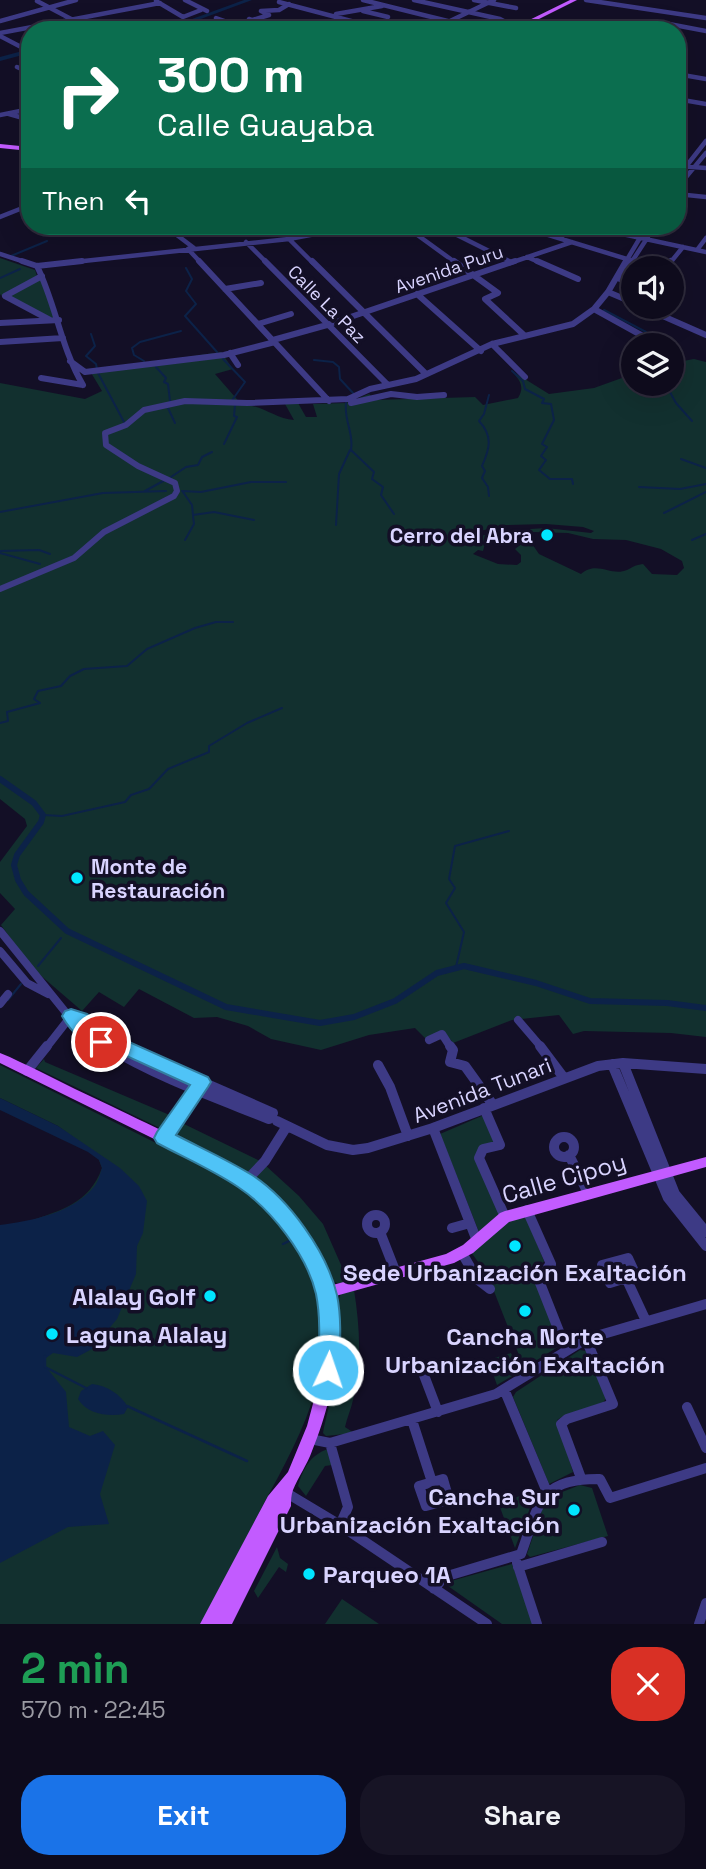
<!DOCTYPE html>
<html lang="en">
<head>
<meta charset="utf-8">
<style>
	:root { --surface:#0e0b1c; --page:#171425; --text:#f1f3f6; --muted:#9b9ba3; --line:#2e2b3b; --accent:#1a73e8 }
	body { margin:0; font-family:"Space Grotesk",sans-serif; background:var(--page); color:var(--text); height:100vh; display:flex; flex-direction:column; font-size:26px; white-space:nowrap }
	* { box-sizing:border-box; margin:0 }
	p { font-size:23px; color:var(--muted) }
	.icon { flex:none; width:38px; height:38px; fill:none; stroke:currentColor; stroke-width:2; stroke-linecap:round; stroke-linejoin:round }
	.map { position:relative; height:1624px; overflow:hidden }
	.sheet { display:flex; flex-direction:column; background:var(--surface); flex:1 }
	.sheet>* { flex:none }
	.top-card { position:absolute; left:21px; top:21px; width:665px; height:214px; border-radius:28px; box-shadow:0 7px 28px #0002,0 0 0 2px var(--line); background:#0b6e4f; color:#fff; overflow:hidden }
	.tools { position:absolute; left:621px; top:256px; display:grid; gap:14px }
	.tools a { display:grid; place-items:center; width:63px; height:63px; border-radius:50%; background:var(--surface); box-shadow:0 7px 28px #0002,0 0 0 2px var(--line); font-size:35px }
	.pin { position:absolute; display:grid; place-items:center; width:60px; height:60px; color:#fff; margin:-30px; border:4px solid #fff; border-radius:50%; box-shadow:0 2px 7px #0007 }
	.me { position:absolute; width:77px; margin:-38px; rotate:3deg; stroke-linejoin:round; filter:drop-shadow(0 0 5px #0008) }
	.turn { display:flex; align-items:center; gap:24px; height:147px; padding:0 21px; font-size:32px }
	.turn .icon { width:91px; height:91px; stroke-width:2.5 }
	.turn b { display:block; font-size:49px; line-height:60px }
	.then { display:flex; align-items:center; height:66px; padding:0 21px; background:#0003; gap:14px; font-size:26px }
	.round { display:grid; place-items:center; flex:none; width:74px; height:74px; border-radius:28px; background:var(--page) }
	.overview { display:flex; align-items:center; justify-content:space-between; height:119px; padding:0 21px }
	h1 { font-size:42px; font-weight:800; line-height:52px; color:#1e9e55 }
	.action { display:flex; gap:14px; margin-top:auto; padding:14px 21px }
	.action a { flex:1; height:80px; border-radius:28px; background:var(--accent); color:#fff; font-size:28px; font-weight:800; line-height:80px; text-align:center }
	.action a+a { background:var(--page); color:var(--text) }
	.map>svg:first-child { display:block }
	.green { fill:#12302f; fill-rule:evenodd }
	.water { fill:#0c2248 }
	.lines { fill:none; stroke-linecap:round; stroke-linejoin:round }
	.stream-far1 { stroke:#0c2248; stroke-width:2 }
	.stream { stroke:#0c2248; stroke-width:2.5 }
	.canal { stroke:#0c2248; stroke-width:6 }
	.river { fill:#0c2248; fill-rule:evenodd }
	.minor-far3 { stroke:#3d3a85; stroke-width:4.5 }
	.minor-far2 { stroke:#3d3a85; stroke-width:6 }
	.minor-far1 { stroke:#3d3a85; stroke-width:8 }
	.minor { stroke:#3d3a85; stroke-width:10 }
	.major { fill:#c25bff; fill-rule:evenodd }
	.route { fill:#4fc3f7; stroke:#337fa1; stroke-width:2 }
	.poi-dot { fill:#00e5ff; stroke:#130f26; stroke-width:2.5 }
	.labels { text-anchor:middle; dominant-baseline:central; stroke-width:7; stroke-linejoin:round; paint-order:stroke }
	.far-street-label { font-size:18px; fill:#d9d4ff; stroke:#130f26 }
	.poi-label { font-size:21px; font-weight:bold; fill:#d9d4ff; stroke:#130f26; text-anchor:end }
	.street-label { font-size:21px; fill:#d9d4ff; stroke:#130f26 }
	.near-street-label { font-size:24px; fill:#d9d4ff; stroke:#130f26 }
	.near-poi-label { font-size:24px; font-weight:bold; fill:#d9d4ff; stroke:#130f26 }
</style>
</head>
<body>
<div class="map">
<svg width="706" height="1624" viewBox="0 0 706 1624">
	<rect width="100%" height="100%" fill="#130f26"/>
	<path class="green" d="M0,258l35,12 2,6 -35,20 -2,-2z
		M41,278l15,40h-6l-41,-22z
		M221,352l12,17 -18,5 27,31c19,-1 33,14 52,15l-9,-16 13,-1 8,14h11l-4,-13 33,-1 23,-9 7,6 99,-3 8,8 35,-7c7,-12 2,-17 -6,-27l37,23 45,-6 39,-14 1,9h38v-20l22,-4 12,3v675l-35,-4 -87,-2 -11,3 -14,-19 -47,5 -59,23 -9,-12 -19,7 -10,-10 -46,7 -48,15 -50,-11 -23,-13 -31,-9 -23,1 -55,-29 -15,18 -25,-15 -17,19 -50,-43 -31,-43 14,-16 -15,-16v-31l27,-36 -2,-7 -25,-20v-416l85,16 17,-8 -12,-20zM546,524l37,3 11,4 -3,2 -45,-5 -47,3 69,2 25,6 33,1 35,9 21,12 2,7 -7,7 -25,-1 -9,-10c-8,1 -10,3 -16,6 -16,7 -30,-10 -46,4l-42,-20 -9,-13 -6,1 -9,7 6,6v7l-4,3 -19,-1 -25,-10 5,-4 5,1 3,-11 12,-4 -6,-3 -23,6 -3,-5 41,-9z
		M44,1059l1,3 127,54 -10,13 -126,-61z
		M0,1065l216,108c81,48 124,119 100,215 -11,41 -33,80 -53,117 -20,40 -41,79 -61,119h-202v-297l27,-105c34,-12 62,-18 75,-54l-3,-8 2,-2 -43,-32 -58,-28z
		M484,1115l12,28 -16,6 20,68 -21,15 -39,-98z
		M181,1120l1,3 78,38 -12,14 -77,-41z
		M265,1165l34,31 24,28 26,59c-7,1 -15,1 -20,-5 -7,-10 -10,-25 -16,-35 -15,-26 -36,-45 -58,-65z
		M525,1215l19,46 -9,15 26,69 -37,23 -36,-92 -17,-24 28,-26z
		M354,1290c6,37 8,74 -1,110 -2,9 -6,18 -8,27l9,6 -28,3 -3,-3 1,-6 13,-55 3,-32 -5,-35 6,-11z
		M580,1350l6,1 20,47 -3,5 -38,12 -8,5 16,52 -24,12 -36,-87 3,-5z
		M511,1353l8,19 -22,13 -9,-25z
		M328,1449l4,16 -7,1 -19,30 -8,-10c5,-17 12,-31 30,-37z
		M580,1485l12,3 16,48 -78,21 -3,-3 17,-50 8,-8z
		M536,1492l-21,56 -17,-46z
		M277,1547l3,11 8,6 -2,8 -7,-5 -21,31 -4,-7z
		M512,1564l22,60h-32l-54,-38 3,-5z
		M342,1599l37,25h-54z"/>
	<path class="water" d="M0,1098l58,28 62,42 19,18 8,15 -4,32 -6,13 -1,28 -19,45 -25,30 -15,8 -24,-4 -7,5v9l20,25 3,35 21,9 13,-5 12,14 -15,49 9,30 -41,3 -68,36v-338c31,-4 72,-12 93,-37 5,-5 7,-14 9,-20l-3,-8 -11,-8 -88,-42z
		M92,1384c16,2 28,10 36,23l-4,7c-16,3 -37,0 -46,-15l3,-8z"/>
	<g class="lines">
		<path class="stream-far1" d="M11,256l36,-15
			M186,268l6,11 -6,12 10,13 -11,12 32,36
			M0,278l20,-9
			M604,310l42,22 -1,13
			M91,334l4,12 -9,10 10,8 1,5
			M223,359l22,23 -12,17
			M314,360l19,2 6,5 1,12 13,14
			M144,361l-10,-6 -2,-7 8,-6 41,-11
			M156,367l10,11 -2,4 4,2 2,17
			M512,371l11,10 2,8 19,10 -2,4 9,1 3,16 -12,24 5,3 -6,9 5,4 -7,10 11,9h22l1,5
			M98,373l26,49
			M665,383l11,20 16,18
			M489,395l-5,19 -5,7c14,15 11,27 3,45l3,5 -3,7 6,9 1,9
			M346,403c-2,20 8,28 5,47l23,22 -2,7 11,8 -2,8 13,19
			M168,408l7,15
			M224,444l13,-27 -3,-1 1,-11
			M681,459l25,9
			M171,477l15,-10 12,-2 4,-8 10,-5
			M639,487l41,2 26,-5
			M145,491l20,-11
			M182,491l19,1 50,-10h35
			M183,492l9,13 1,10 21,-3 40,8
			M0,512l103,-19 63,-2
			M664,513l42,-21
			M336,525l3,-51 11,-24
			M185,540l9,-16 -1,-8
			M692,540l14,-6
			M0,551l39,-1 11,4
			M0,553l40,11
			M0,723l8,-2 -1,-9 33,-9 -6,-4 4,-8 23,-5 9,-10 14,-7 43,-3 20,-17 48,-21 21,-6h17
			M43,815l19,1 63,-14 6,-7 18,-6 19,-20 41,-17v-6l38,-23 35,-15
			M38,966l23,-28
			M456,967l8,-35 -18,-29 9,-15 -6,-9 6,-33 54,-15
			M8,1000l13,-16"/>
		<path class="stream" d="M283,1244l8,-4
			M45,1356v11l41,21
			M127,1406l120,55"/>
		<path class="canal" d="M0,779l34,24 9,12 -2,7 -24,33 -3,10 4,15 8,13 41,38 159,76 94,16 34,-6 41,-16 42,-28 27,-7 72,17 54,18 77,2 39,5"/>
		<path class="river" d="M244,0h8l-81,30h-9z
			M30,49v4l-30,8v-4z"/>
		<path class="minor-far3" d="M185,0l22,11
			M363,0l121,30
			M414,0l86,19 17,9
			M474,0l42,8
			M586,0l120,18
			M37,1l36,19
			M156,1l27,16 18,-7
			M279,2l95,25
			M363,11l25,6
			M336,14l46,-8
			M216,18l20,7 -6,2 9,3
			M249,19l32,11
			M0,21l76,-21
			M450,21l44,-21
			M669,24l37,7
			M236,25l33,-10 -8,-4 18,-1 10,-6
			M214,30l16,-3
			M311,30l7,-5 17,5
			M433,30l19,-8
			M0,33l160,-30
			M0,36l23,12
			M17,67l13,6
			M677,74l29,5
			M24,91l6,-2
			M677,99l29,5
			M9,114l21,6
			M0,115l30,-6
			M677,166l29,2
			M677,178l29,-37
			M677,188l29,-35
			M677,194l29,3
			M0,217l30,-12
			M165,226l29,22
			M405,226l51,37
			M439,226l72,36
			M519,226l121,37
			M585,226l121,26
			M560,238l16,-12
			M289,239l24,24
			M246,242l21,21
			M188,249l13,14
			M697,250l9,-12
			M0,254l28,9
			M527,257l14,6
			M65,263l224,-24 69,-13h24
			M510,263l62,-21
			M625,263l22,-37
			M631,263l24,-37
			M670,263l13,-16"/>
		<path class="minor-far2" d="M22,261l15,5 45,-5
			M199,261l130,140
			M265,261l123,124
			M312,261l114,113
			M454,261l44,32 -13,6 40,37
			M537,261l41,18
			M635,261l22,7
			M37,266c19,39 24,82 46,119
			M666,268l5,-7
			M620,279l12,-18
			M225,289l36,-6
			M608,292l26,11
			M417,294l64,57
			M5,296l45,24
			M5,296l37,-20
			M640,306l66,29
			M594,309l47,26
			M0,323l59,-3
			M258,324l33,-10
			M273,340l54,-15 188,-64
			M0,342l63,-4
			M492,344l33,33
			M230,353l8,12
			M70,361l15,11 139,-17 51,-13
			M41,378l42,7
			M351,403l40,-9 26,3 27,-2
			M0,589l74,-31 30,-26 70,-36 3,-5 -2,-8 -37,-17 -32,-21 -1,-12 21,-8 18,-15 41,-9 62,2 101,-4 22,-10 46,-10 76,-35 81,-20 21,-15 14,-17 18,-31"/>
		<path class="minor-far1" d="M0,931l67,83 42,34
			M0,951l27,32 21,11
			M0,1004l8,-10
			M71,1016l10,3 42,29
			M518,1020l24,28
			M429,1040l13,-6 9,14
			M46,1048l25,-32"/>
		<path class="minor" d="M106,1046c51,31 108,51 163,73l4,-6 -153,-67
			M450,1046l3,4 -3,12 15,4 28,39
			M540,1046l24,32
			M623,1063l52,131 31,38
			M612,1064l56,134 38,48
			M378,1065l12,22 18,49
			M27,1071l20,-25
			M484,1108l16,37 -17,4 -4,9 26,59
			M277,1121l50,24 26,5 15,-2 65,-20 165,-62 25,-3 83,6
			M433,1128l44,113
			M163,1137l37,-52
			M554 1147a10 10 0 1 1 20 0a10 10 0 1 1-20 0Z
			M569,1155l19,38
			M246,1181l19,-20 22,-35
			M527,1210l24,54 -13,14 28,71
			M367 1224a9 9 0 1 1 18 0a9 9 0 1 1-18 0Z
			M452,1228l18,-5
			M380,1232l16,41
			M462,1253l15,26 13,10
			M628,1258l6,13 -8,7 -16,5 -8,-18z
			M626,1278l20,43
			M413,1360l9,10 16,42
			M504,1389l43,103
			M687,1407l19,41
			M412,1420l20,62
			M310,1439l20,4 166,-49 90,-55 120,-35
			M330,1443l18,64 -8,18
			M581,1478l-20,-54 6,-5 46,-15 -27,-65
			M443,1479l6,21 -23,6 -7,-20z
			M285,1492l55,33 147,99
			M517,1563l20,61
			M518,1567l84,-25
			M434,1589l10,-12 77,-23c18,-49 17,-76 79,-75l10,19 96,-30
			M699,1624l7,-21"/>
		<path class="major" d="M570,0h7l-60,30h-8z
			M0,144l30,3v4l-30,-3z
			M0,1053c13,5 26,12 39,18 24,12 48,24 72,35 82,41 193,80 218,180l117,-32 17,-9 37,-32 5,-2 201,-54v10l-197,55 -36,31 -19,10 -122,34c12,51 -1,107 -20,154 -5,14 -14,26 -19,39 -2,5 -2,11 -2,16l-59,118h-32l68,-128 20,-24 19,-46 11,-41 5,-39 -2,-36 -8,-34 -13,-27 -21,-29 -29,-27 -35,-24 -215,-106z"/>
	</g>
	<path class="route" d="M71,1009l16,5 33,24 88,39 3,5 -3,5 -32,48c25,13 52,25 76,40 37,24 75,77 85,120 5,25 3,50 2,75l-3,7 -8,3 -7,-3 -3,-7c1,-25 3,-51 -2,-76 -9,-39 -45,-85 -78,-107 -25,-17 -55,-30 -81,-44l-3,-5 3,-6 33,-47 -83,-38c-17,6 -38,-18 -45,-31l3,-5z"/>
	<g class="poi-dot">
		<circle cx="547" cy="535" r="7"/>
		<circle cx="77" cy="878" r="7"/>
		<circle cx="515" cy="1246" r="7"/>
		<circle cx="210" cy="1296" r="7"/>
		<circle cx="525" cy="1311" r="7"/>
		<circle cx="52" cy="1334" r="7"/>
		<circle cx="574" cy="1510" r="7"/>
		<circle cx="309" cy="1574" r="7"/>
	</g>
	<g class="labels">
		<g class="far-street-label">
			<text transform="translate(449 269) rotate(-19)">Avenida Puru</text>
			<text transform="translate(327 304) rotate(45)">Calle La Paz</text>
		</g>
		<g class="poi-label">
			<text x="533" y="535">Cerro del Abra</text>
			<text x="91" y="866" text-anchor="start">Monte de<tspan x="91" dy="24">Restauración</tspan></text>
		</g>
		<g class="street-label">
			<text transform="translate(482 1090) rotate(-21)">Avenida Tunari</text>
		</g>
		<g class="near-street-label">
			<text transform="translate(564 1178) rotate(-16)">Calle Cipoy</text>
		</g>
		<g class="near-poi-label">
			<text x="515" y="1272">Sede Urbanización Exaltación</text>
			<text x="196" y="1296" text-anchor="end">Alalay Golf</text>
			<text x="66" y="1334" text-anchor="start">Laguna Alalay</text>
			<text x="525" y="1336">Cancha Norte<tspan x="525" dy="28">Urbanización Exaltación</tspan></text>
			<text x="560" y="1496" text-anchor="end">Cancha Sur<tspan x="560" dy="28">Urbanización Exaltación</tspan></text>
			<text x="323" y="1574" text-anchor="start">Parqueo 1A</text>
		</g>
	</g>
</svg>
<div class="tools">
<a><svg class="icon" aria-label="sound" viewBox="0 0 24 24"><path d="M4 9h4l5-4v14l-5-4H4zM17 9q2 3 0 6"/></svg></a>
<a><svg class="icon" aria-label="layers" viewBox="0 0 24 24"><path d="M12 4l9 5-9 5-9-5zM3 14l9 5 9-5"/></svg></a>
</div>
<div class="pin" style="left:101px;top:1042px;background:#d93025"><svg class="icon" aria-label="arrive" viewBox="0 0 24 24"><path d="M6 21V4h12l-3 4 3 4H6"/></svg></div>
<svg class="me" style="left:328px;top:1370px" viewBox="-20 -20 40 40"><circle r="17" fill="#4fc3f7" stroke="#fff" stroke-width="3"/><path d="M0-11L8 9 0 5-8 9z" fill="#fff"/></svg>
<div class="top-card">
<div class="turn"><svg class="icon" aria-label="right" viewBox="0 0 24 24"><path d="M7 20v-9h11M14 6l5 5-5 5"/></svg><div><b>300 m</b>Calle Guayaba</div></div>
<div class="then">Then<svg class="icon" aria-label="left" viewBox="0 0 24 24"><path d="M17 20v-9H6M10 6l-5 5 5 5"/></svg></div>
</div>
</div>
<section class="sheet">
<div class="overview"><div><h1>2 min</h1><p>570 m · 22:45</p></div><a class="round" style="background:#d93025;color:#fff"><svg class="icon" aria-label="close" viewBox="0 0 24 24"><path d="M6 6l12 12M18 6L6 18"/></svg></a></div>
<div class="action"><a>Exit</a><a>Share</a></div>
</section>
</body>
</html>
